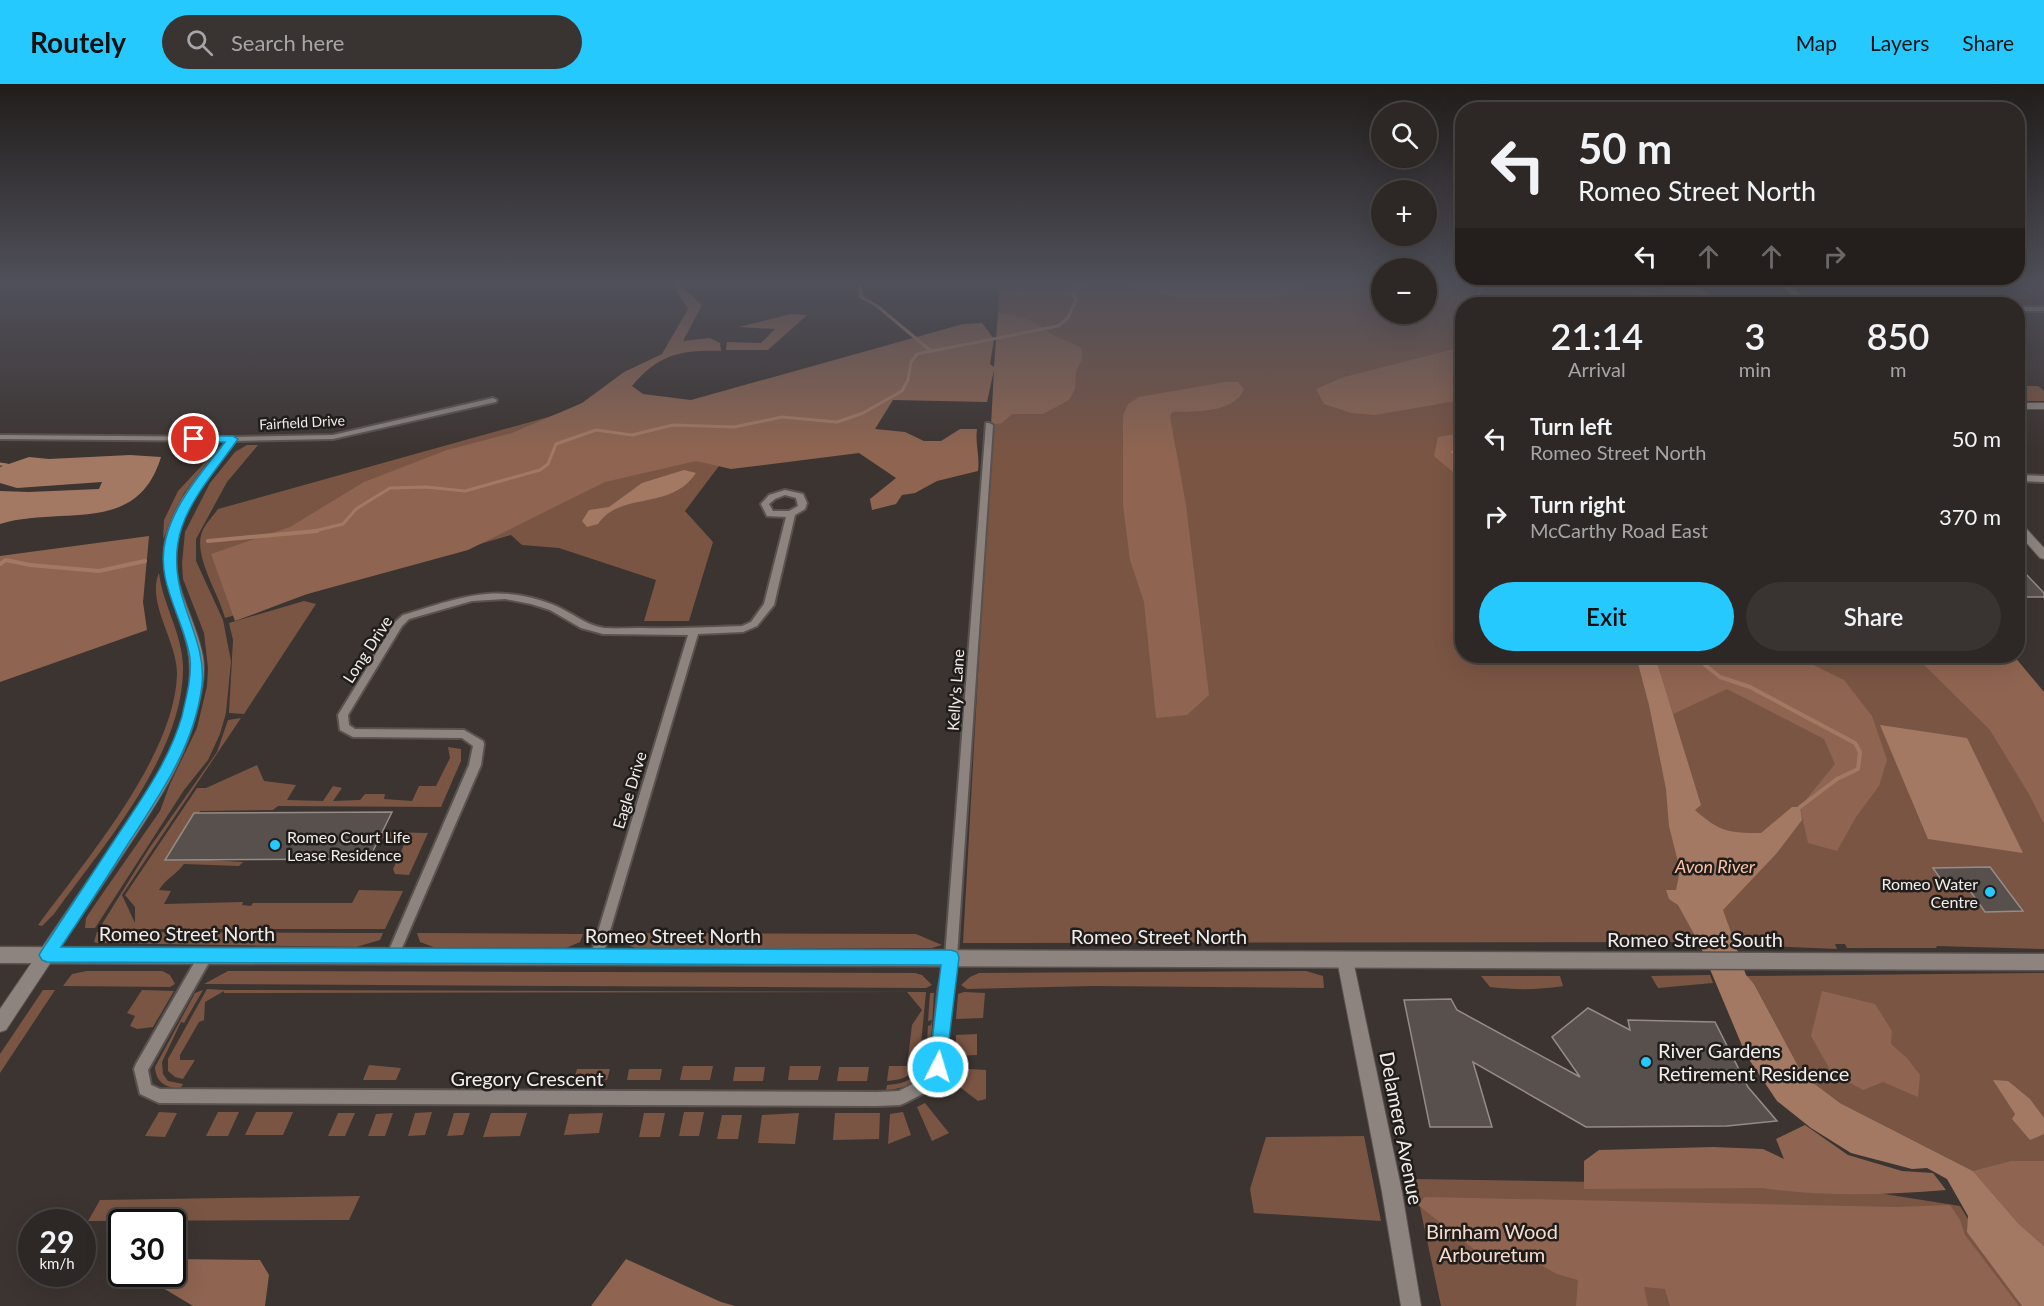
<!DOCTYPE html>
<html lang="en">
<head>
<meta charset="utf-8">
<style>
	:root { --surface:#2d2725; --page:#393332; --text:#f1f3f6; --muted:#a7a5a7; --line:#484442; --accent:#25c9fe }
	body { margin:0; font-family:Lato,sans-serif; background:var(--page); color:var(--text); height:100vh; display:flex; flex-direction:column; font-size:22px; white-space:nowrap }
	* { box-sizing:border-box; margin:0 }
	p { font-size:20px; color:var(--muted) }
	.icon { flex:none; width:33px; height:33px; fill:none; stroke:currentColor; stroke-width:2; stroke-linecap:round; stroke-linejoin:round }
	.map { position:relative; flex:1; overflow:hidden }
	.details { position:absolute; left:1455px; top:213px; width:570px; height:366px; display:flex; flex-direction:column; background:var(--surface); border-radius:24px; box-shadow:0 6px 24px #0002,0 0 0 2px var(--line) }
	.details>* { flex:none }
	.guide { position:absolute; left:1455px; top:18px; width:570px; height:183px; border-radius:24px; box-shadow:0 6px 24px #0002,0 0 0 2px var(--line); background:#2d2725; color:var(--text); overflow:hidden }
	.fabs { position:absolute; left:1371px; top:18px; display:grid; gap:12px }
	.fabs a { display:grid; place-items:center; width:66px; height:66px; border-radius:50%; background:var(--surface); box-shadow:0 6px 24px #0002,0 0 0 2px var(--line); font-size:30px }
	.speed { position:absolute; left:18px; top:1125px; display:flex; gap:12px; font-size:30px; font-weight:700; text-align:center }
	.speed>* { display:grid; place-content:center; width:78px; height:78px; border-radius:50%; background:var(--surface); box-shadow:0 6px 24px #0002,0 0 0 2px var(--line); line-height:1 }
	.speed small { font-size:15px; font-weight:400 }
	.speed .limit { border:3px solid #111; border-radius:9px; background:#fff; color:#111 }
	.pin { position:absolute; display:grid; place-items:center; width:51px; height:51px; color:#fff; margin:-26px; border:3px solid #fff; border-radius:50%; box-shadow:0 2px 6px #0007 }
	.me { position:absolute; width:66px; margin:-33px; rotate:5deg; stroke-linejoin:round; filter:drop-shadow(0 0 4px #0008) }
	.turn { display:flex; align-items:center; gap:21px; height:126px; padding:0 24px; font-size:27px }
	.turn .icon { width:78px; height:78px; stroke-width:2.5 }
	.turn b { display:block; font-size:42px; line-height:51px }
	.lanes { display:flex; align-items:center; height:57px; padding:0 24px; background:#0003; justify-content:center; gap:30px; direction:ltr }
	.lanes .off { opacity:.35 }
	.eta { display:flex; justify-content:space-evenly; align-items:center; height:102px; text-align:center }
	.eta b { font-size:36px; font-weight:600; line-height:42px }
	.button { display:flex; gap:12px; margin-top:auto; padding:12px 24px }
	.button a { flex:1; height:69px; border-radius:36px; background:var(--accent); color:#111; font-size:24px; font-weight:600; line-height:69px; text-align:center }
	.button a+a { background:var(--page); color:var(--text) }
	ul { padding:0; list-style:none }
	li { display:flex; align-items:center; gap:18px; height:78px; padding:0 24px }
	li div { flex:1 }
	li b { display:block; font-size:22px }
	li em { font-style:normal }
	header { display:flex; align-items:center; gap:36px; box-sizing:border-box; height:84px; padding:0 30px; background:var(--accent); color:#111 }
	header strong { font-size:28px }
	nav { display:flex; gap:33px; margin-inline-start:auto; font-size:21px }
	.search { width:420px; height:54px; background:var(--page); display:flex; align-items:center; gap:15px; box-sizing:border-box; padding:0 21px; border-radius:33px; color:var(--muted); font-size:22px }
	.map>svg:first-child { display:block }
	.green { fill:#7a5544 }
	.forest { fill:#8f6551 }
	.water { fill:#a47964 }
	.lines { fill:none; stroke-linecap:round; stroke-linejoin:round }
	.stream-far1 { stroke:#a47964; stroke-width:3 }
	.stream { stroke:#a47964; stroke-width:4 }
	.building { fill:#58504c; stroke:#958c88; stroke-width:1.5 }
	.minor-casing { stroke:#59524f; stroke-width:4 }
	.tertiary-casing { stroke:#59524f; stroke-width:2 }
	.secondary-casing { stroke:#59524f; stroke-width:3 }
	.minor { fill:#8d8480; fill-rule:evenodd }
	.tertiary { fill:#8d8480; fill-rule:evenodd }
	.secondary { fill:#8d8480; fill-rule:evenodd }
	.route { fill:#25c9fe; stroke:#1883a5; stroke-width:1.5 }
	.poi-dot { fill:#25c9fe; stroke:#201d1b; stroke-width:2 }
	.labels { text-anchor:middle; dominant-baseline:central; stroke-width:5; stroke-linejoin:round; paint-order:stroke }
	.far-street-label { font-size:14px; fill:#f2edeb; stroke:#201d1b }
	.street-label { font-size:16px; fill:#f2edeb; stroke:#201d1b }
	.poi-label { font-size:16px; fill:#f2edeb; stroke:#201d1b; text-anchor:start }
	.water-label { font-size:18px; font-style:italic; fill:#fbc3a8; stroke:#201d1b }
	.near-street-label { font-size:20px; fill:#f2edeb; stroke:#201d1b }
	.near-poi-label { font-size:20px; fill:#f2edeb; stroke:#201d1b; text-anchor:start }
	.near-park-label { font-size:20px; fill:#f7dbcd; stroke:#201d1b }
</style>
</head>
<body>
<header>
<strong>Routely</strong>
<div class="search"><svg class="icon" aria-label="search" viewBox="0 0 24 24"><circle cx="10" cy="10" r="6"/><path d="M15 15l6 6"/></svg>Search here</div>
<nav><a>Map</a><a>Layers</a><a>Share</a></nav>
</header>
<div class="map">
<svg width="2044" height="1222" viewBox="0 0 2044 1222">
	<rect width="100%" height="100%" fill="#3c3431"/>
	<path class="green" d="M1000,197h381l1,33h44l1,-33 231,3 16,20h-212v352h548l34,40v253l-107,-3 -1,2h-89l-2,-4h-10l2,5 -99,-4v-3l-775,1z
		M2018,302h20l6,5v10h-26z
		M573,326l155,44 -43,57 28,31 -24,79h-45l12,-41 -97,-32 -37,-3 -11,-10 -286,83c-6,-24 -32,-62 -23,-86 3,-8 11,-16 16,-23z
		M221,361l-37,48 -21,46 1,-19 14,-29z
		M247,361h11l-31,37 -31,57v22l27,59 8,41 -5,52 -6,21 -12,26 -24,30 -89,138h-10l1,-10 10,-15 64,-92 10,-27 27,-56 10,-42 1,-18 -4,-35 -21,-54 -1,-16 3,-31 25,-49 25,-31z
		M159,489c4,32 23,60 24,93 2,86 -80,180 -129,248l-12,12 -4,-1c48,-65 136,-168 139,-250 1,-33 -31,-72 -18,-102z
		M304,517l12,3 -72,110 -15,-1 4,-73 -4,-17z
		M241,634l-119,177 13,28v-16l-10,-12 72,-107h9l51,-23 7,16 32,4 -9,15 36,1 10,-15 9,2 -9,13 27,-1 5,-6h20l-1,5 28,2 7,-15h17l14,-28 -2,-11 13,2v12l-20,46 -163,-1 -5,4 -73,1 -25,47 68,4 -4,4 -55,-2c-8,11 -18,14 -25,26l12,1 -7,13 79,-2 -1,3 9,1 2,-3h99l7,-13 44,1 -18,38h-286l49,-79 69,-98 11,-32z
		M382,748l46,1 -19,42 -14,-1 -2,-5 15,-33 -15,-1 -2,4 -11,-1z
		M97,848l256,1h30l-3,7 -24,7 -259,-4 -3,-1z
		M417,849l166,1 -3,8 -14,6h-130l-16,-6z
		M626,849l290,1 26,11 -10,3h-297l-12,-5z
		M87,887h75l8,4 5,9 -5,3 -107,-1 9,-12z
		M228,887l687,2 7,2 10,10 -6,3 -722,-4z
		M1306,887l17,5 1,12 -230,-2 -127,3 -6,-4 9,-8 9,-4z
		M2044,889v273l-26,-23 -45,-52 -133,-68 -37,-28 -49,-91 -8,-8z
		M1710,891l3,8 -55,5 -7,-12z
		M1481,892h79l3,10c-25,4 -47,4 -73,1z
		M207,905l18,1 701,2 -7,73c-9,12 -18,15 -32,16l2,-15h18l5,-41 10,-15 -15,-18 -683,1v-2l-19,11 -1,18 -5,2 -19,33v5h15l-12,19 -8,-2 -7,-6v-12z
		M43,906h12l-55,83v-19z
		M142,906l32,1 -21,36 -16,2 -7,-3 5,-10 -8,-3z
		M203,906l-19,33 -3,-1 -19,40 1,12 5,7 15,3 -3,5c-14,-2 -24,-6 -25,-22l40,-74z
		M964,908l21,1 -2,25 -27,1 2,-25z
		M930,909h4l-4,66c-7,22 -21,29 -44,31l1,-5c39,-2 39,-27 41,-59l3,-1 1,-5 -4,1z
		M977,950v21l-21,1v-21z
		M369,981l32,3 -5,12h-33z
		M683,982h30l-3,14h-30z
		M790,982h31l-3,14h-30z
		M735,983h30l-2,14h-30z
		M839,983h30l-2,14h-30z
		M953,984l33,2v29l-8,2 -30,-23z
		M577,985h33l-3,11h-33z
		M629,985h33l-2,11h-33z
		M925,1019l24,30 -17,8 -15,-34z
		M159,1028l18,1 -12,24 -20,-1z
		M218,1028h21l-11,24h-22z
		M256,1028h37l-10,23h-38z
		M432,1028l-7,23 -17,1 7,-23z
		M684,1028h20l-5,24h-20z
		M903,1028l8,23 -23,9 2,-30z
		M338,1029h17l-10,23h-17z
		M393,1029l-8,23h-17l8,-22z
		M454,1029h16l-7,22 -16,1z
		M491,1029h36l-7,23 -37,1z
		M603,1029l-4,20 -35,2 5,-21z
		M644,1029h21l-5,24h-21z
		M799,1029l-4,31 -37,-1 4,-28z
		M835,1029h45l-1,26 -46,1z
		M722,1031h20l-4,24h-21z
		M1364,1052l17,85 -127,-8 -4,-24 16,-52z
		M1414,1095l420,7 126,20 62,100h-581z
		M360,1112l-11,24 -261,1 12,-21z"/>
	<path class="forest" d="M1099,197h222l-47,17 -83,2z
		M678,199l24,22 -19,36 27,-3 10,5 1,8c-40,-1 -62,3 -89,35l11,8 48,6 272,-76 19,-1 12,16 -4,25 4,3 4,-54c22,4 33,4 49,18 4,4 28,13 35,17v11l-6,13 -1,17 -6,11 -26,14h-31l-10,9 -11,2 3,-55 -7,32 -94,-2 -18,29 30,3 19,9h17l19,-12h17c-2,15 3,27 1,42l-41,10 -22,12 -13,2 -6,9 -24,6 -2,-11 26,-21 -37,-25 -128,16 -35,-8 -91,21 -137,68 -161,44 -72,27 -24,-67 79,-27 74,-45 83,-32 65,-17 70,-30 42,-31 38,-18 26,-45 -13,-21z
		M1666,200l30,2 25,15 -25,3h-57l-8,-13 28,2z
		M791,230l16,1 -39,35h-42l1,-8 34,1 14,-14 -36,-2z
		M1462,263v53l-87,15 -24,-2 -27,-9 -8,-15 28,-12z
		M1225,298h13l6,7c-10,25 -50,22 -72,23l-2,5 16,88 23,190 -22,20 -31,3 -12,-116 -14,-42 -7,-55v-90l5,-11 11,-7z
		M1462,349v47l-28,-24 4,-19z
		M149,452l-6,66 4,28 -147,52v-126z
		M1655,572h140l49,24 28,36 15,44 -8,26 -23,31 -19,34 -29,-8 -8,-36 35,-43 -11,-25 -97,-50 -54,25z
		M1915,572h99l30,36v132l-14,-28 -40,-66z
		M1822,907l53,13 17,27 -1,13 16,14 13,17 -2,22 -35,-15 -20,8 -31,-17 -21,-37z
		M1805,1041l43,30 54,16 31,2 13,17c-61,5 -122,7 -183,-2l-179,1v-28l15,-11 114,-3 50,2 21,10 -8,-20z
		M2011,1077h33v85l-26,-23 -45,-52z
		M1425,1113l471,10 54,-2 10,15 5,15 54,71h-349l-5,-17 -21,-2 4,19h-72l2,-26 -21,-6 -22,-12 -41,3 -76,-60z
		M173,1175l87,1 9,15 -4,31h-72l-30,-18 3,-14h6z
		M626,1175l95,43 14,4h-144z"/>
	<path class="water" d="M130,371l31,2c-24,80 -100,48 -161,67v-33l29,1 70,-3 3,-7 -85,6 -17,-5v-16l29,-10 20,2z
		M684,386l12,3c-25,38 -76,18 -98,51l-11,3 -5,-6 7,-11 20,-3 33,-24z
		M1636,572h19l46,149 -6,5c25,22 33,23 66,23l31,-26h8l2,13 -26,34 -53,56 23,65 8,9 49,91 37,28 133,68 45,52 26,23v60h-22l-55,-74 1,-16 -21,-37 -20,-11 -15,1 -61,-16 -40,-25 -34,-27 -31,-46 -47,-112 -21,-38 -9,-6 -3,-9h10l4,-20 -11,-44 -3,-37 -17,-84z
		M1880,641l87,13 56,115 -95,-14z
		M1993,996l15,1 22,18 14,19v16l-14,6 -18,-21 3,-5z"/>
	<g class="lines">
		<path class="stream-far1" d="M860,197l1,16 16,9 54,45
			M1473,220l13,-23
			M1453,368l9,3
			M0,380l7,1
			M310,448l33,-8 13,-15 34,-21 36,-1 39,4 75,-21 8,-6 8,-20 40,-14 36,5 41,-10 61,2 48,-10 55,5 26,-9 39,-22 6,-11 3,-18 6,-8 141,-28 10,-8 8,-18 -3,-7 3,-5 13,-5 109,3 27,-5"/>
		<path class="stream" d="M208,457l109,-10
			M0,480l6,-4 24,5 69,6 46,-10
			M1694,572l26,21 30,10 105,56 5,9 -2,17 -21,10 -37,28"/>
	</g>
	<path class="building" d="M2018,489h7l19,20v4h-26z
		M392,728l-23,47 -204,1 29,-47z
		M1990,783l33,44 -38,1 -19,-27h-21l-12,-17z
		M1451,915l6,11 123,67 -28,-40 36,-29 42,22 -2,-10 87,2 33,65 29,34 -50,5 -141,1 -113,-65 19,65h-62l-26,-127z"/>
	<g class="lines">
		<defs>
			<path id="minor" d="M2018,223h26v4h-26z
				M493,314l4,2 -1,2 -163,37 -100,2 -233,-2v-4l233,2 100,-2z
				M986,339h3l4,2 -36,532 -5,34 -7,76 -2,5 -17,20 -21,11 -5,2 -23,1 -718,-3 -19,-9 -6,-25 2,-5 65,-113 5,-2 5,2 1,4 -1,4 -63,111 3,15 9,4 717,3 22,-1 17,-9 15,-18 7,-73 7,-34z
				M2018,391l26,1v6l-26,-1z
				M785,406l18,4 4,9 -2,6 -10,6 -21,90 -17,21 -14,6 -45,2 -96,324 -1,4 -5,2 -5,-2 -1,-4 98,-323 -85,-1 -22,-6 -31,-18 -19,-6 -26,-5 -33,2 -63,18 -7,7 -54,89 1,10 6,4 109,1 19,11 1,3 -3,21 -83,192 -1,4 -5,2 -5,-2 -1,-4 83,-192 4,-19 -11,-8 -109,-1 -13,-7 -2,-15 57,-93 8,-7c56,-17 93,-33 151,-10 17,7 31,20 50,23 12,1 25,0 37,0 33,1 67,-1 101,-2l9,-4 13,-18 22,-87 -19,-1 -6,-12 8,-9zM785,411l11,3 2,8 -9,5h-16l-4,-7 6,-5z"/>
			<path id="tertiary" d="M1778,197h9l22,23h-9z
				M2018,319h26v6h-26z
				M233,352l5,3c-22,31 -52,61 -61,100 -9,42 19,78 26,118 3,19 -2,40 -7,59 -15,57 -52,106 -84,155 -36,53 -71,106 -106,159l-6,2v-23l140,-205c29,-46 61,-106 46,-162 -9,-34 -28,-66 -21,-102 8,-39 40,-73 64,-103z
				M2018,439l4,1 22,24v11l-4,-1 -22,-25z
				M1345,869l6,2 2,5 49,232 19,114h-20l-19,-114 -45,-232 2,-5z"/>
			<path id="secondary" d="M0,863l2044,7v16l-2044,-7z"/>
		</defs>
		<use href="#minor" class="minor-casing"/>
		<use href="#tertiary" class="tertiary-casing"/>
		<use href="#secondary" class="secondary-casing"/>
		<use href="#minor" class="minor"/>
		<use href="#tertiary" class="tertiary"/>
		<use href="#secondary" class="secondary"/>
	</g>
	<linearGradient id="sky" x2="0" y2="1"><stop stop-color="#211d1b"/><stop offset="0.54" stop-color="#50505a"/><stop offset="1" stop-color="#50505a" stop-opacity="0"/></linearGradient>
	<rect width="2044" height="368" fill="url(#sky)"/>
	<path class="route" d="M190,352h43l5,3c-41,58 -79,91 -53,167 9,27 20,51 17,79 -7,60 -42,110 -74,159 -22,35 -44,69 -67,103l890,3 6,2 2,5 -14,116 -7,3 -6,-3 -3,-6 12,-102 -894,-3 -5,-2 -3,-5 3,-5c25,-38 50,-76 75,-114 25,-38 52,-75 65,-120 4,-18 10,-40 8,-58 -6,-40 -36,-77 -24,-120 9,-36 37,-67 59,-96h-31l-6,-3z"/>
	<g class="poi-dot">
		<circle cx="275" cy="761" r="6"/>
		<circle cx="1990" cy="808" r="6"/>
		<circle cx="1646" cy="978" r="6"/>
	</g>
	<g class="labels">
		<g class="far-street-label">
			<text transform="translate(302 338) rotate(-3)">Fairfield Drive</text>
		</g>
		<g class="street-label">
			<text transform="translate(367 565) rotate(-57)">Long Drive</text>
			<text transform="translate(955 606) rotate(-86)">Kelly's Lane</text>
			<text transform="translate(629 706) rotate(-73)">Eagle Drive</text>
		</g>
		<g class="poi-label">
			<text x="287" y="752">Romeo Court Life<tspan x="287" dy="18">Lease Residence</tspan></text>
			<text x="1978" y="799" text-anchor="end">Romeo Water<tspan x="1978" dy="18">Centre</tspan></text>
		</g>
		<g class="water-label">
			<text x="1715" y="782">Avon River</text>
		</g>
		<g class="near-street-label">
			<text x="187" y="849">Romeo Street North</text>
			<text x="673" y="851">Romeo Street North</text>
			<text x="1159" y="852">Romeo Street North</text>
			<text x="1695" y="855">Romeo Street South</text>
			<text x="527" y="994">Gregory Crescent</text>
			<text transform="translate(1402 1044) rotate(79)">Delamere Avenue</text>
		</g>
		<g class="near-poi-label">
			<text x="1658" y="966">River Gardens<tspan x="1658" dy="23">Retirement Residence</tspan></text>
		</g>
		<g class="near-park-label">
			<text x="1492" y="1147">Birnham Wood<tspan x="1492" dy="23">Arbouretum</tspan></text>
		</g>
	</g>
</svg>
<div class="fabs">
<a><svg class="icon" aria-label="search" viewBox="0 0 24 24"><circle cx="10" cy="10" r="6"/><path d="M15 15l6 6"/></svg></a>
<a>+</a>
<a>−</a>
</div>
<div class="speed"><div>29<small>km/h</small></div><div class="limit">30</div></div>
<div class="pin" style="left:194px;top:355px;background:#d93025"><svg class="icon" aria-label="arrive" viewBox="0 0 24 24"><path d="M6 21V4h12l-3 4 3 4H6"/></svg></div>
<svg class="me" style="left:938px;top:983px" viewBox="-20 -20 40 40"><circle r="17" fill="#25c9fe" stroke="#fff" stroke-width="3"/><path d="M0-11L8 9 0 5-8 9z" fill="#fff"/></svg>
<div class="guide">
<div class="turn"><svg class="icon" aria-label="left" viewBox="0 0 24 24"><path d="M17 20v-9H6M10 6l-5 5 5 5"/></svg><div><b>50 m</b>Romeo Street North</div></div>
<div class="lanes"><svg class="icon" aria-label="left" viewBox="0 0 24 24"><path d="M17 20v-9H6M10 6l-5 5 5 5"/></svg><svg class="icon off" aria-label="ahead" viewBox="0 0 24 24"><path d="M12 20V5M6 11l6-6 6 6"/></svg><svg class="icon off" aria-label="ahead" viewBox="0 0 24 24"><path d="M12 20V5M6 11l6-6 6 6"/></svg><svg class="icon off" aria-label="right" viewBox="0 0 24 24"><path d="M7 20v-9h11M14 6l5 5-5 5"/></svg></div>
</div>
<section class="details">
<div class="eta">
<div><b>21:14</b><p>Arrival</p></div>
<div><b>3</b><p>min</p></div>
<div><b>850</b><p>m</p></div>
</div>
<ul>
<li><svg class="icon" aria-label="left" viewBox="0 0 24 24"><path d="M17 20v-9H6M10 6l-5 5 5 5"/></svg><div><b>Turn left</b><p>Romeo Street North</p></div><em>50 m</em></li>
<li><svg class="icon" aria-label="right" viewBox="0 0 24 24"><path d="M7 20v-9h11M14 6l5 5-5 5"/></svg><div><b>Turn right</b><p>McCarthy Road East</p></div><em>370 m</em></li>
</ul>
<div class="button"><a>Exit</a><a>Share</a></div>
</section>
</div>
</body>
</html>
